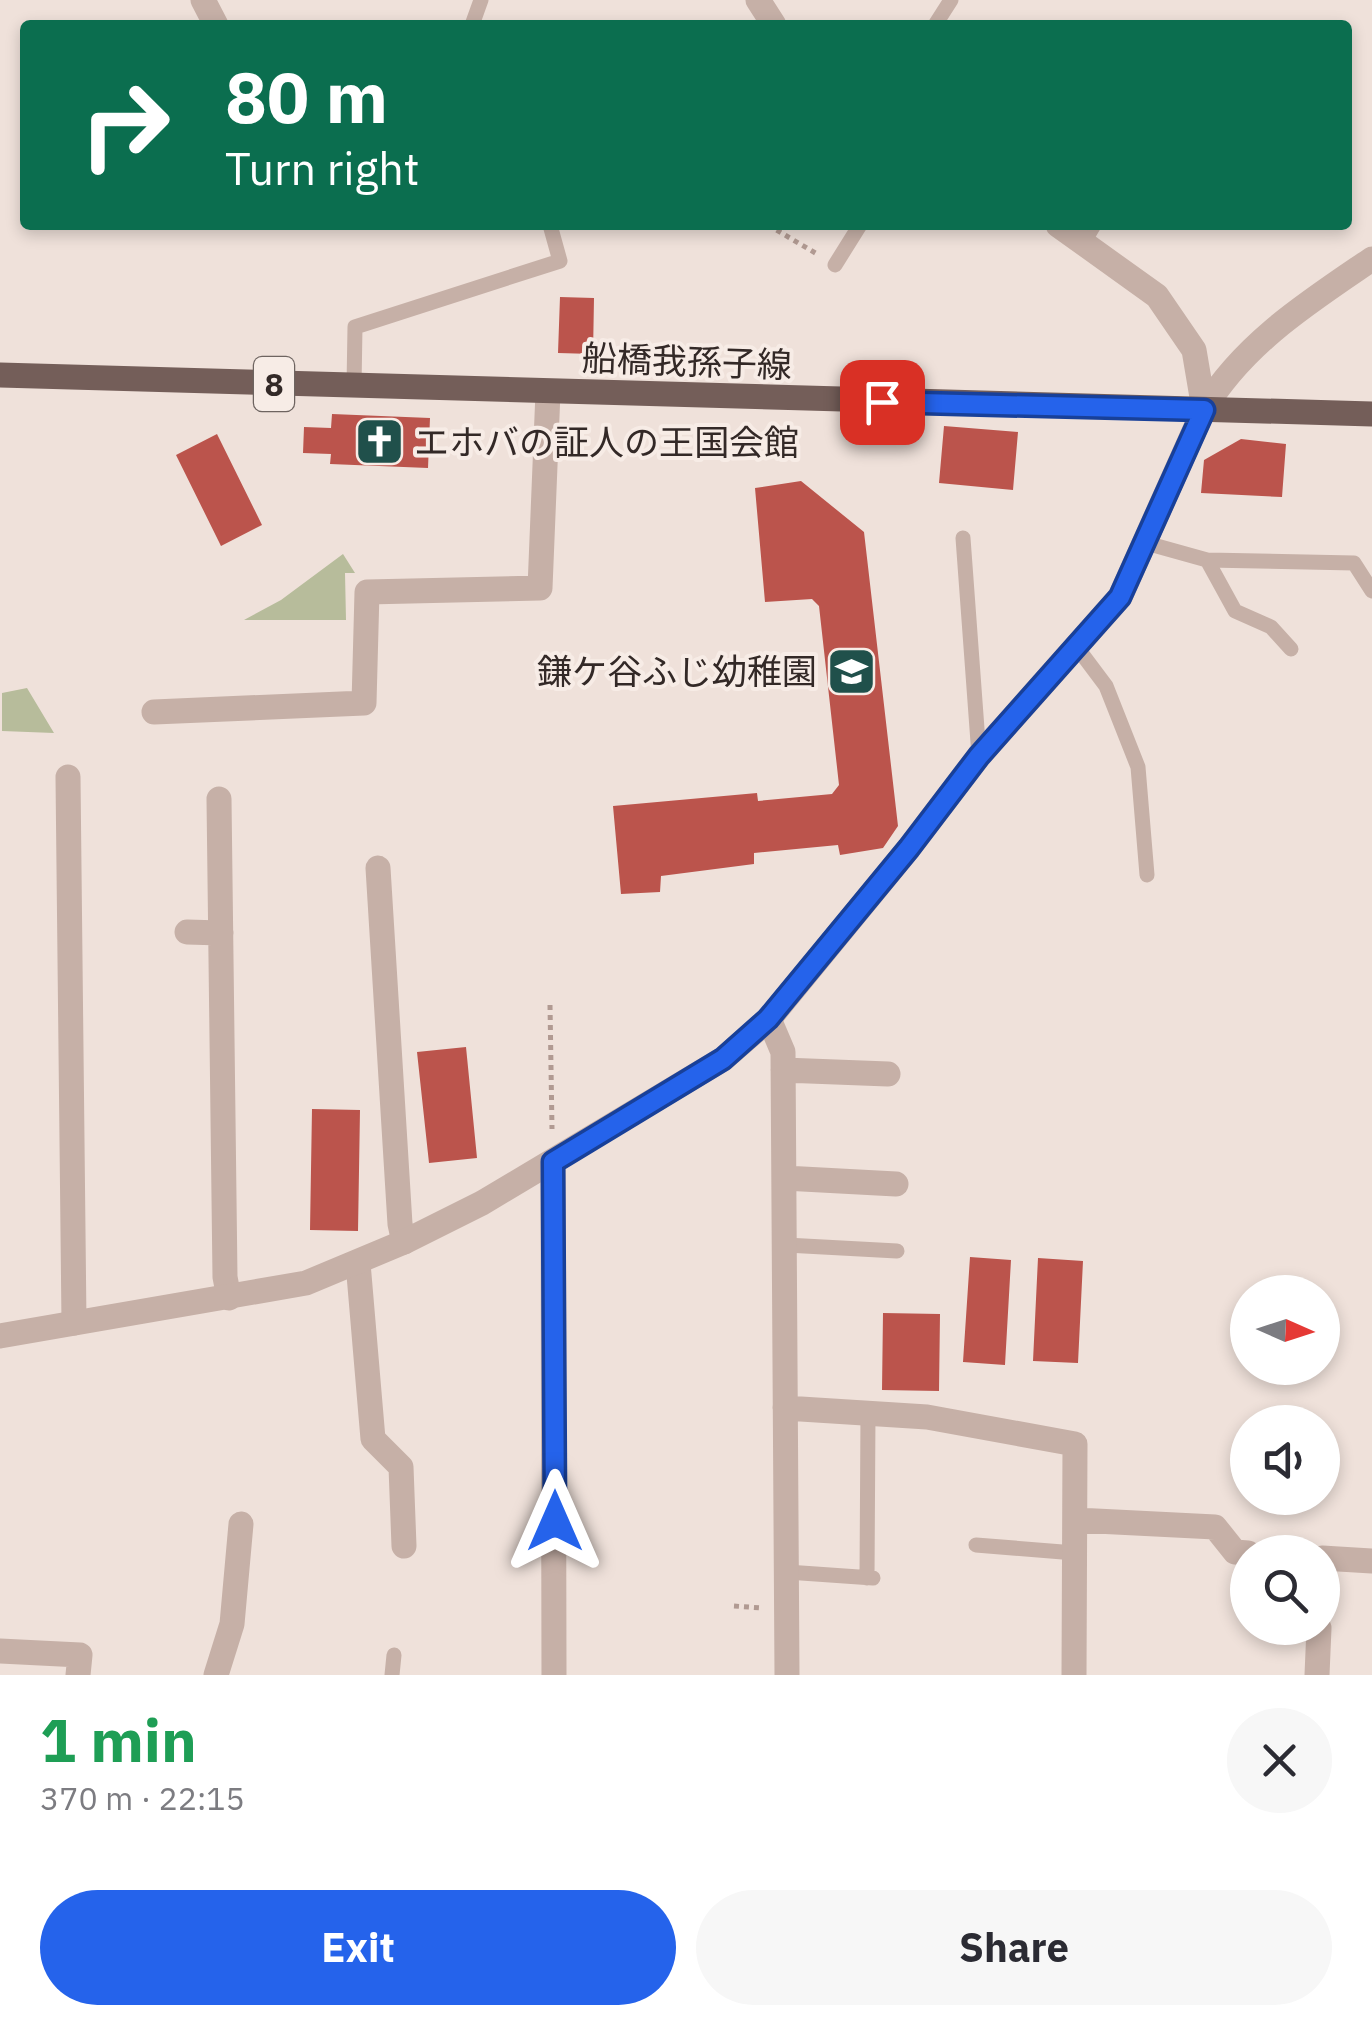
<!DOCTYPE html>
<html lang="en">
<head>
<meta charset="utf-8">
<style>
	:root { --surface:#fff; --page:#f7f7f7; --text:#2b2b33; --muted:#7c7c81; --accent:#2563eb }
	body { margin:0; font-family:"IBM Plex Sans","Noto Sans JP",sans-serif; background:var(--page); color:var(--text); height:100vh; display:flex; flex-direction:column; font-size:38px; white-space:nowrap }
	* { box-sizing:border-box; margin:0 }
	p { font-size:32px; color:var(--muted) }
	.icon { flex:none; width:55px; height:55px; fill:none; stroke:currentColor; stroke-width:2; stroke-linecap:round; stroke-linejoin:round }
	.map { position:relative; height:1675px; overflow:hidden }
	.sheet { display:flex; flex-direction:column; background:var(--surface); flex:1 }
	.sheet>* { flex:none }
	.top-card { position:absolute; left:20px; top:20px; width:1332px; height:210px; border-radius:10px; box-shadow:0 5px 15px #0003; background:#0b6e4f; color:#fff; overflow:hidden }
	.needle { width:65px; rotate:93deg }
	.buttons { position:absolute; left:1230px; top:1275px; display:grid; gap:20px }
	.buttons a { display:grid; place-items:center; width:110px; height:110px; border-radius:50%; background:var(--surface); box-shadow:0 5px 15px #0003; font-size:50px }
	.pin { position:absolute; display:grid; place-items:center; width:85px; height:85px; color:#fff; margin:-42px; border-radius:20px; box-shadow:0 5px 15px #0006 }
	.me { position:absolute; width:110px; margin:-55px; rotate:0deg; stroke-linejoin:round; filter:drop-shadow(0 0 8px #0008) }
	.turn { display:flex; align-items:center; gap:35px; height:210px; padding:0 40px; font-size:45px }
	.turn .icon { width:130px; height:130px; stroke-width:2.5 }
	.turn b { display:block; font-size:70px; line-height:85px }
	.round { display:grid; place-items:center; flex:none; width:105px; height:105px; border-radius:52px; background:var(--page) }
	.overview { display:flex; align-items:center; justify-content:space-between; height:170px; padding:0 40px }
	h1 { font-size:60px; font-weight:700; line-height:75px; color:#1e9e55 }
	.button { display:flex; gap:20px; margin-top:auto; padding:20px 40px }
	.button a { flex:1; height:115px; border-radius:60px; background:var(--accent); color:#fff; font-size:40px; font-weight:700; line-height:115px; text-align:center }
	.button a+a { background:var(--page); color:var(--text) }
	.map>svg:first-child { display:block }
	.green { fill:#b7bc9b }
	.building { fill:#bb544c }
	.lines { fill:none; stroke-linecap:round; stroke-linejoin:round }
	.path { stroke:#b19a92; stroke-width:5; stroke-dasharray:5 5; stroke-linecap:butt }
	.service { stroke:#c6b0a7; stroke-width:15 }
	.minor { stroke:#c6b0a7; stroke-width:25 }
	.tertiary { stroke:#c6b0a7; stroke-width:25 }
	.primary { stroke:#745e59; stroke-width:25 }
	.route-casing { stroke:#184099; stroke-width:25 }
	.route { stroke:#2563eb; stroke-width:18 }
	.labels { text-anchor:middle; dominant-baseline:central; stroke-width:8; stroke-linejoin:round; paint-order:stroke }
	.shield { fill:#f7ece6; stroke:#6e6460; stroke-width:2.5 }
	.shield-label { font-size:32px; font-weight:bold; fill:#332927 }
	.street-label { font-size:35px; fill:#332927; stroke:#f7ece6 }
	.poi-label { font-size:35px; fill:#332927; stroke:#f7ece6; text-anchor:start }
</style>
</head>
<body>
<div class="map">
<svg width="1372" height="1675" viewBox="0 0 1372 1675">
	<rect width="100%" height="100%" fill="#efe1da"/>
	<path class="green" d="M343,554l12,19h-10l1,47h-102l37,-20z
		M27,688l27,45 -52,-2v-38z"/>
	<path class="building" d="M560,297l34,1 -1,56 -35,-1z
		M332,414l98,4 -2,50 -98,-4 1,-10 -28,-1 1,-26 27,1z
		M944,426l74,6 -5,58 -74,-7z
		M217,434l45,91 -41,21 -45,-91z
		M1241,439l45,5 -4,53 -81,-4 3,-33z
		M801,481l63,51 34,294 -15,22 -43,7 -2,-10 -84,8v11l-93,12 -1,16 -39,2 -8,-88 144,-13 1,8 74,-7 7,-9 -20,-179 -7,-7 -47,3 -10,-114z
		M466,1047l11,111 -48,5 -12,-111z
		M312,1109l48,1 -2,121 -48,-1z
		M970,1257l41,3 -6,105 -42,-3z
		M1038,1258l45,3 -5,102 -45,-2z
		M883,1313l57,1 -1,77 -57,-1z"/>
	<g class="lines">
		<path class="path" d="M768,225l49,29
			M550,1005l2,124
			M734,1606l27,2"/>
		<path class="service" d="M472,25l9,-25
			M935,25l16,-25
			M1084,242l10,-17
			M835,265l25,-40
			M354,386l1,-59 205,-66 -10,-36
			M963,538l16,218
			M1146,543l61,17 147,3 18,28
			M1207,560l28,51 36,16 20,22
			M1076,646l30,40 32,81 9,108
			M786,1245l111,6
			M976,1545l99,8
			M787,1572l86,6
			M867,1578l1,-165
			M392,1675l2,-20"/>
		<path class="minor" d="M203,0l13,25
			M758,0l16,25
			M1058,225l99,71 37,54 10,59
			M1204,409c41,-67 105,-107 168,-150
			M154,712l210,-9 3,-111 173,-4 8,-196
			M68,777l6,546
			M219,799l6,478 4,21
			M378,868l22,356 4,18
			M187,932l34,1
			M769,1019l14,33 4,623
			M783,1070l105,4
			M553,1162l1,513
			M784,1178l112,6
			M358,1263l15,176 28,28 3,79
			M785,1408l142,9 148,27 -1,231
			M1076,1520l139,7 20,25 13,1
			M1322,1558l50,3
			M0,1651l80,4 -2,20
			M216,1675l16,-51 9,-100
			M1317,1675l2,-47"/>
		<path class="tertiary" d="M0,1336l306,-53 98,-41 78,-39 241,-144 46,-40 140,-171 70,-92 141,-159 84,-188"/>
		<path class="primary" d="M0,375l1372,39"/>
	</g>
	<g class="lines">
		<defs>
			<path id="route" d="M555,1521l-2,-359 170,-103 45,-40 141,-171 70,-92 141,-159 84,-187 -322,-8"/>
		</defs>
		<use href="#route" class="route-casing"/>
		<use href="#route" class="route"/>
	</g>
	<defs>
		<symbol id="church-square" viewBox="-11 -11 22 22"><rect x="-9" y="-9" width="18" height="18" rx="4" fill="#20504b" stroke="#f7ece6"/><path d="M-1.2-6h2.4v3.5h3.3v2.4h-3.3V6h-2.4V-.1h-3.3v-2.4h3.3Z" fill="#fff"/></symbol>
		<symbol id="school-square" viewBox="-11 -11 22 22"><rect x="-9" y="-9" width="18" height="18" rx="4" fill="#20504b" stroke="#f7ece6"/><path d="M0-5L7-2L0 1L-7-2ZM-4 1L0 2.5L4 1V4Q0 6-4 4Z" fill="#fff"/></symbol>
	</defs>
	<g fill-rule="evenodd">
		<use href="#church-square" x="352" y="414" width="55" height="55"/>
		<use href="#school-square" x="824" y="644" width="55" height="55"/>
	</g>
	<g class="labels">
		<rect class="shield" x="254" y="357" width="40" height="54" rx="8"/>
		<g class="shield-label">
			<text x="274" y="384">8</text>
		</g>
		<g class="street-label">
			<text transform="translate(687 361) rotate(2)">船橋我孫子線</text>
		</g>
		<g class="poi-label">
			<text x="414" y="442">エホバの証人の王国会館</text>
			<text x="817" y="671" text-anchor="end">鎌ケ谷ふじ幼稚園</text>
		</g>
	</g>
</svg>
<div class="buttons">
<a><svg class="needle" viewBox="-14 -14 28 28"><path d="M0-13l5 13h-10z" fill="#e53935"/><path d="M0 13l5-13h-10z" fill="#7c7c81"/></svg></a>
<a><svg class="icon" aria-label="sound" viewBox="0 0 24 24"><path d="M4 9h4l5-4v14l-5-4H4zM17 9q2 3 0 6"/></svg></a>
<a><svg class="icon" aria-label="search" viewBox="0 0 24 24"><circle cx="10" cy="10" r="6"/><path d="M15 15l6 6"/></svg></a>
</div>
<div class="pin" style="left:882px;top:402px;background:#d93025"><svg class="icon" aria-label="arrive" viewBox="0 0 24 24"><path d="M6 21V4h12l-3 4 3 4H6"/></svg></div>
<svg class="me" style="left:555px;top:1521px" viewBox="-20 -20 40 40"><path d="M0-17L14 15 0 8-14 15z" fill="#2563eb" stroke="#fff" stroke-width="4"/></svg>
<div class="top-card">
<div class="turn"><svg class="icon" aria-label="right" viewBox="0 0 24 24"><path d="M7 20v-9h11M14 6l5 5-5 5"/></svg><div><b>80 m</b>Turn right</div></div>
</div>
</div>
<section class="sheet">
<div class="overview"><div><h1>1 min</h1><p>370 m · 22:15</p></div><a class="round"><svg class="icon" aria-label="close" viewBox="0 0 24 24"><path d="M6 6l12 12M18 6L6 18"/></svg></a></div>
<div class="button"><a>Exit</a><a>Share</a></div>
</section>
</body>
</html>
